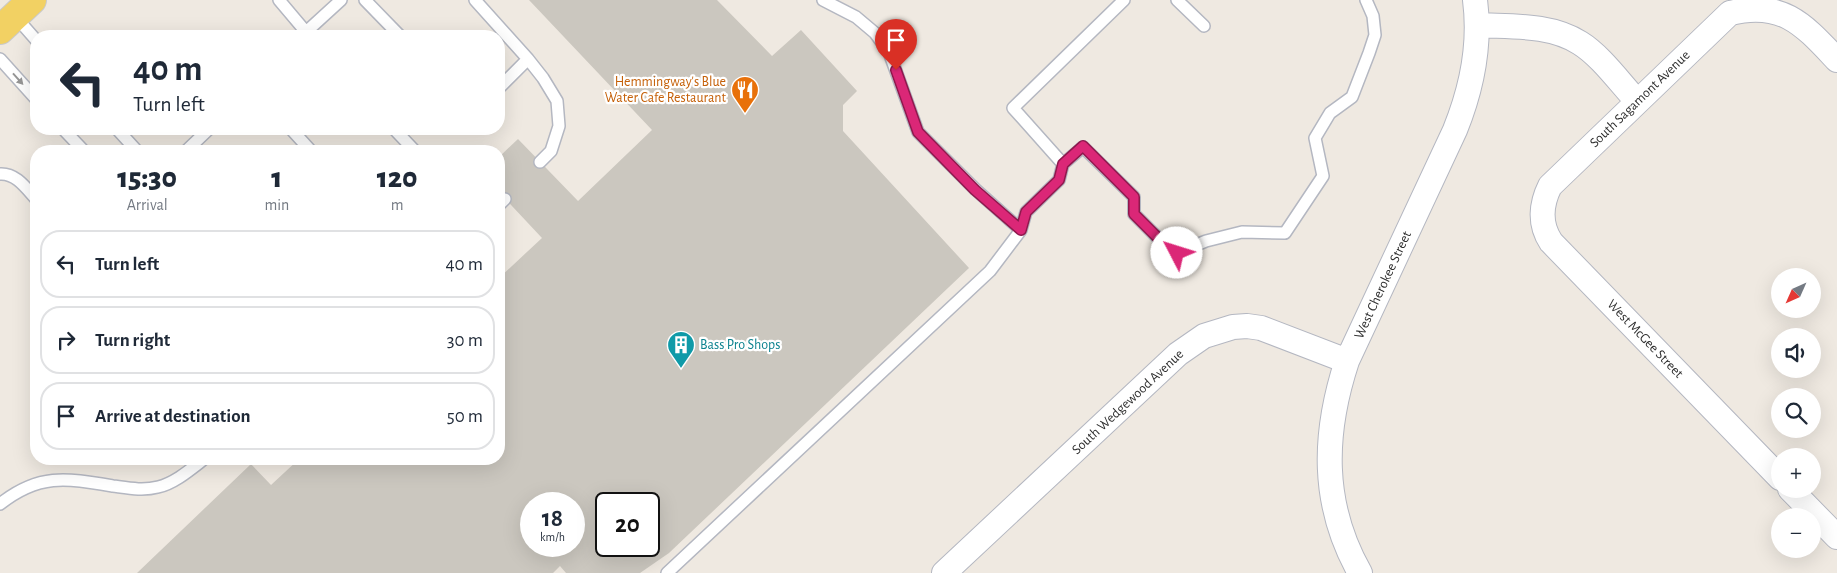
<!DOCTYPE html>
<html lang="en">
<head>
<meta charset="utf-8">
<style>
	:root { --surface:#fff; --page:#f6f6f7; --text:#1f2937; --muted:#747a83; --line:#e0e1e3 }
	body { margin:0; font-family:"Alegreya Sans",sans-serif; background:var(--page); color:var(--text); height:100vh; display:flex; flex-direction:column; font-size:19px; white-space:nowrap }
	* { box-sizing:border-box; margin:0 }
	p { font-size:16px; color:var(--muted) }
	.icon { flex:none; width:28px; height:28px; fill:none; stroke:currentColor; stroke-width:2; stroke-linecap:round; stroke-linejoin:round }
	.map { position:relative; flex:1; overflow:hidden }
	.side { position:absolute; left:30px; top:145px; width:475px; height:320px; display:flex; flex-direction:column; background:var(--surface); border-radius:20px; box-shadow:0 5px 20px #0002 }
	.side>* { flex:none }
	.hud { position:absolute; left:30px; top:30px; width:475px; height:105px; border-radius:20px; box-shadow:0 5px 20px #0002; background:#fff; color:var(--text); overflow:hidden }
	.needle { width:32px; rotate:225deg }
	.controls { position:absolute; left:1771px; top:268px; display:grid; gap:10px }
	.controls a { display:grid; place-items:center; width:50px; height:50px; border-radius:50%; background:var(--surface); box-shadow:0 5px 20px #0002; font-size:25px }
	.speed { position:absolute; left:520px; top:492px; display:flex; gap:10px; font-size:25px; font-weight:700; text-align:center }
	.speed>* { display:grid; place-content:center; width:65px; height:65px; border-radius:50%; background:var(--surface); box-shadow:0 5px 20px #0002; line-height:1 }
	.speed small { font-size:12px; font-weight:400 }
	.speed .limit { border:2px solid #111; border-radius:8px; background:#fff; color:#111 }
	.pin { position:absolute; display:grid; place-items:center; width:42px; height:42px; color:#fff; margin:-51px -21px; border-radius:50% 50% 50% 0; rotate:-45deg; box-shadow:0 0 5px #0007 }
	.pin .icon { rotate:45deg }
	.me { position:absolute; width:55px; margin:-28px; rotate:310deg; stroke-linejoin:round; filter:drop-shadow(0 0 4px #0008) }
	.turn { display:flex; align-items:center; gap:18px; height:105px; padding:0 20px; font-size:22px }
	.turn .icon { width:65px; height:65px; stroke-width:2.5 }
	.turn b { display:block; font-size:35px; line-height:42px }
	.eta { display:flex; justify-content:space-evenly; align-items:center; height:85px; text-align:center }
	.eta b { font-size:30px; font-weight:800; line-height:35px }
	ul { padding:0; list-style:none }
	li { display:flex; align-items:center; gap:15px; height:68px; margin:0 10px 8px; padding:0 10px; border:2px solid var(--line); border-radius:20px }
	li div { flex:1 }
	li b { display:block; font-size:19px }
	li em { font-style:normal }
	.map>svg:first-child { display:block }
	.building { fill:#cbc7bf; fill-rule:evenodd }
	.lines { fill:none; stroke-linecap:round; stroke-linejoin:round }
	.service-casing { stroke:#b4b7c1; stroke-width:14 }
	.minor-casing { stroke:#b4b7c1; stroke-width:26 }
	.primary-casing { stroke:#c9c9c9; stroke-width:30 }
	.service { stroke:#fff; stroke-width:11 }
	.minor { stroke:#fff; stroke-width:24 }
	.primary { stroke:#f2d163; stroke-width:28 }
	.oneway { fill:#969696 }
	.route-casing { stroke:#8e194d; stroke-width:12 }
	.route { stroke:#db2777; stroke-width:9 }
	.labels { text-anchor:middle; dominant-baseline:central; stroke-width:4.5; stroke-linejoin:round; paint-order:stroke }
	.food-label { font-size:14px; fill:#c56008; stroke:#fff; text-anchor:end }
	.street-label { font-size:14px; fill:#2e2e2e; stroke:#fff }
	.culture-label { font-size:14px; fill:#0d838f; stroke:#fff; text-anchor:start }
</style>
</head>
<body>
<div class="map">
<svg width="1837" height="573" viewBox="0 0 1837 573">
	<rect width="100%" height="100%" fill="#efe9e1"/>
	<path class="building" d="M529,0h188l55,56 29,-26 56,61 -14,14v26l126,137 -300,285 -29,20h-74l-6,-7 -7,7h-416l114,-109 20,21 28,-26h200v-181l43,-40 -43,-46v-35l19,-18 60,62 74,-71zM531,504h43v42h-43zM606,504h43v42h-43z"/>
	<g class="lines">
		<defs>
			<path id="service" d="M279,0l27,32 -5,4
				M365,0l35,36
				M475,0l53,59 -29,29
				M823,0l33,17 19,16 14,19 29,80 57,57 46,41 5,-18 33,-32 4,-16 20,-17 51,50v17l36,36 7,3 29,-12 36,-9 43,1 38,-57 -8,-38 15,-25 22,-16 17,-44 6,-18 -2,-19 -7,-16
				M1177,0l27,26
				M15,16l21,24
				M310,36l-4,-4 35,-32
				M0,59l36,40
				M528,59l15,19 14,23 2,25 -8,25 -11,11
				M63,129l21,22
				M117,129l20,22
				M291,129l20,22
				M394,129l21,22
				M186,151l23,-22
				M1063,164l-50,-56 111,-108
				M0,174c16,-1 26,14 36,25
				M499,205l6,-6
				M0,504c39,-31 66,-26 113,-18 15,2 30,5 45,1 17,-4 33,-18 46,-28
				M667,573l323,-302 31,-41"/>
			<path id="minor" d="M1477,25c35,2 73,-1 103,18 21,13 40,40 57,58
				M1780,478l-229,-236c-12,-18 -10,-38 -1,-56l180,-173c53,-13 74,12 107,47
				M1790,489l47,48
				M944,573l234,-219 26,-18 29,-9 14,-1 14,2 86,33
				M1360,573c-39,-69 -37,-139 -13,-212l108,-231c17,-42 26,-84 20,-130"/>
			<path id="primary" d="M0,30l32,-30"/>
		</defs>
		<use href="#service" class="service-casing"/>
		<use href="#minor" class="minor-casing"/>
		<use href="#primary" class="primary-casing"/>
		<use href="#service" class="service"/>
		<use href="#minor" class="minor"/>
		<use href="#primary" class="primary"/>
	</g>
	<defs><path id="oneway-solid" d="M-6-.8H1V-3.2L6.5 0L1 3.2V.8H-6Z" transform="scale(1.25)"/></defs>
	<use class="oneway" href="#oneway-solid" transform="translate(18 79) rotate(48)"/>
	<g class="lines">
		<defs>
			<path id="route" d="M896,70l22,62 57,58 46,40 5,-18 33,-32 4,-16 20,-18 51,51v17l36,36 7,3"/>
		</defs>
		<use href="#route" class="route-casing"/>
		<use href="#route" class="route"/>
	</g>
	<defs>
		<symbol id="restaurant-pin" viewBox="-11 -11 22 30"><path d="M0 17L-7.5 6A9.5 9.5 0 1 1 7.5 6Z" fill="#e8710a" stroke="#fff"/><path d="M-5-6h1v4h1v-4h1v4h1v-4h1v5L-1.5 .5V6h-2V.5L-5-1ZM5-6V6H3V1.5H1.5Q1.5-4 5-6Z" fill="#fff"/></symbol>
		<symbol id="building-pin" viewBox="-11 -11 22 30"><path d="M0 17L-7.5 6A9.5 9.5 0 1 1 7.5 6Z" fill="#0f9aa8" stroke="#fff"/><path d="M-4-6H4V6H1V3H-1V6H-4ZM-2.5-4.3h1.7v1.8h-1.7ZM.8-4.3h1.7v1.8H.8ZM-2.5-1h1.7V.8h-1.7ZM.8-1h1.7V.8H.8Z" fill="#fff"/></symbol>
	</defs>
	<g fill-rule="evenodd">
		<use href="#restaurant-pin" x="729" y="74" width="32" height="43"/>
		<use href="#building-pin" x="665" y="329" width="32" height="43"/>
	</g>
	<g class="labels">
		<g class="food-label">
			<text x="726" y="82">Hemmingway's Blue<tspan x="726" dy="16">Water Cafe Restaurant</tspan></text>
		</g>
		<g class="street-label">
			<text transform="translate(1640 99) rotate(-44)">South Sagamont Avenue</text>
			<text transform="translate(1383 285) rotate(-65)">West Cherokee Street</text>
			<text transform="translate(1645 339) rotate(46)">West McGee Street</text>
			<text transform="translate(1128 402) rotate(-43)">South Wedgewood Avenue</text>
		</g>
		<g class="culture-label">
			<text x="700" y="345">Bass Pro Shops</text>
		</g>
	</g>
</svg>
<div class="controls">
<a><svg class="needle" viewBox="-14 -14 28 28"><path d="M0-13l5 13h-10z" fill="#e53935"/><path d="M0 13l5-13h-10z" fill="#747a83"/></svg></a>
<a><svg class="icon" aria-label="sound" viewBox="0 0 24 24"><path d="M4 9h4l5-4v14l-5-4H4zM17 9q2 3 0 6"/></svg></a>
<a><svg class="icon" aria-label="search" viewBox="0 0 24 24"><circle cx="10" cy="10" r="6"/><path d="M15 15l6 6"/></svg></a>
<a>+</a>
<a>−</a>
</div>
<div class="speed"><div>18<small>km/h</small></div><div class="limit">20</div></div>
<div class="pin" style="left:896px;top:70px;background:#d93025"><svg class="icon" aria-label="arrive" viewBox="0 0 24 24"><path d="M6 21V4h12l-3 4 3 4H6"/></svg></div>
<svg class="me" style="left:1177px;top:253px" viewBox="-20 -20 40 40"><circle r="19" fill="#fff"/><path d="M0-13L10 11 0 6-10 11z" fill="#db2777"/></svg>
<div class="hud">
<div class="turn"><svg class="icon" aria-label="left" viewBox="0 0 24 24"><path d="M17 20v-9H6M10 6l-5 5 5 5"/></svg><div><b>40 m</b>Turn left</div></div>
</div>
<section class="side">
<div class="eta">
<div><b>15:30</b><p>Arrival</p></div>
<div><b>1</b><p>min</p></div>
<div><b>120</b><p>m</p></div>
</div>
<ul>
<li><svg class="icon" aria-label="left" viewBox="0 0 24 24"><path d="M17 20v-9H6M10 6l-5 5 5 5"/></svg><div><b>Turn left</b></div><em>40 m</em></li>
<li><svg class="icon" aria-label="right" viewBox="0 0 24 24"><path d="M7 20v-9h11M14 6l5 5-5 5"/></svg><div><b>Turn right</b></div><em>30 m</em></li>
<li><svg class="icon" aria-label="arrive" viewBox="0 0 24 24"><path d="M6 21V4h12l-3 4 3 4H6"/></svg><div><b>Arrive at destination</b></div><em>50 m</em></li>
</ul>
</section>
</div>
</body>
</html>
